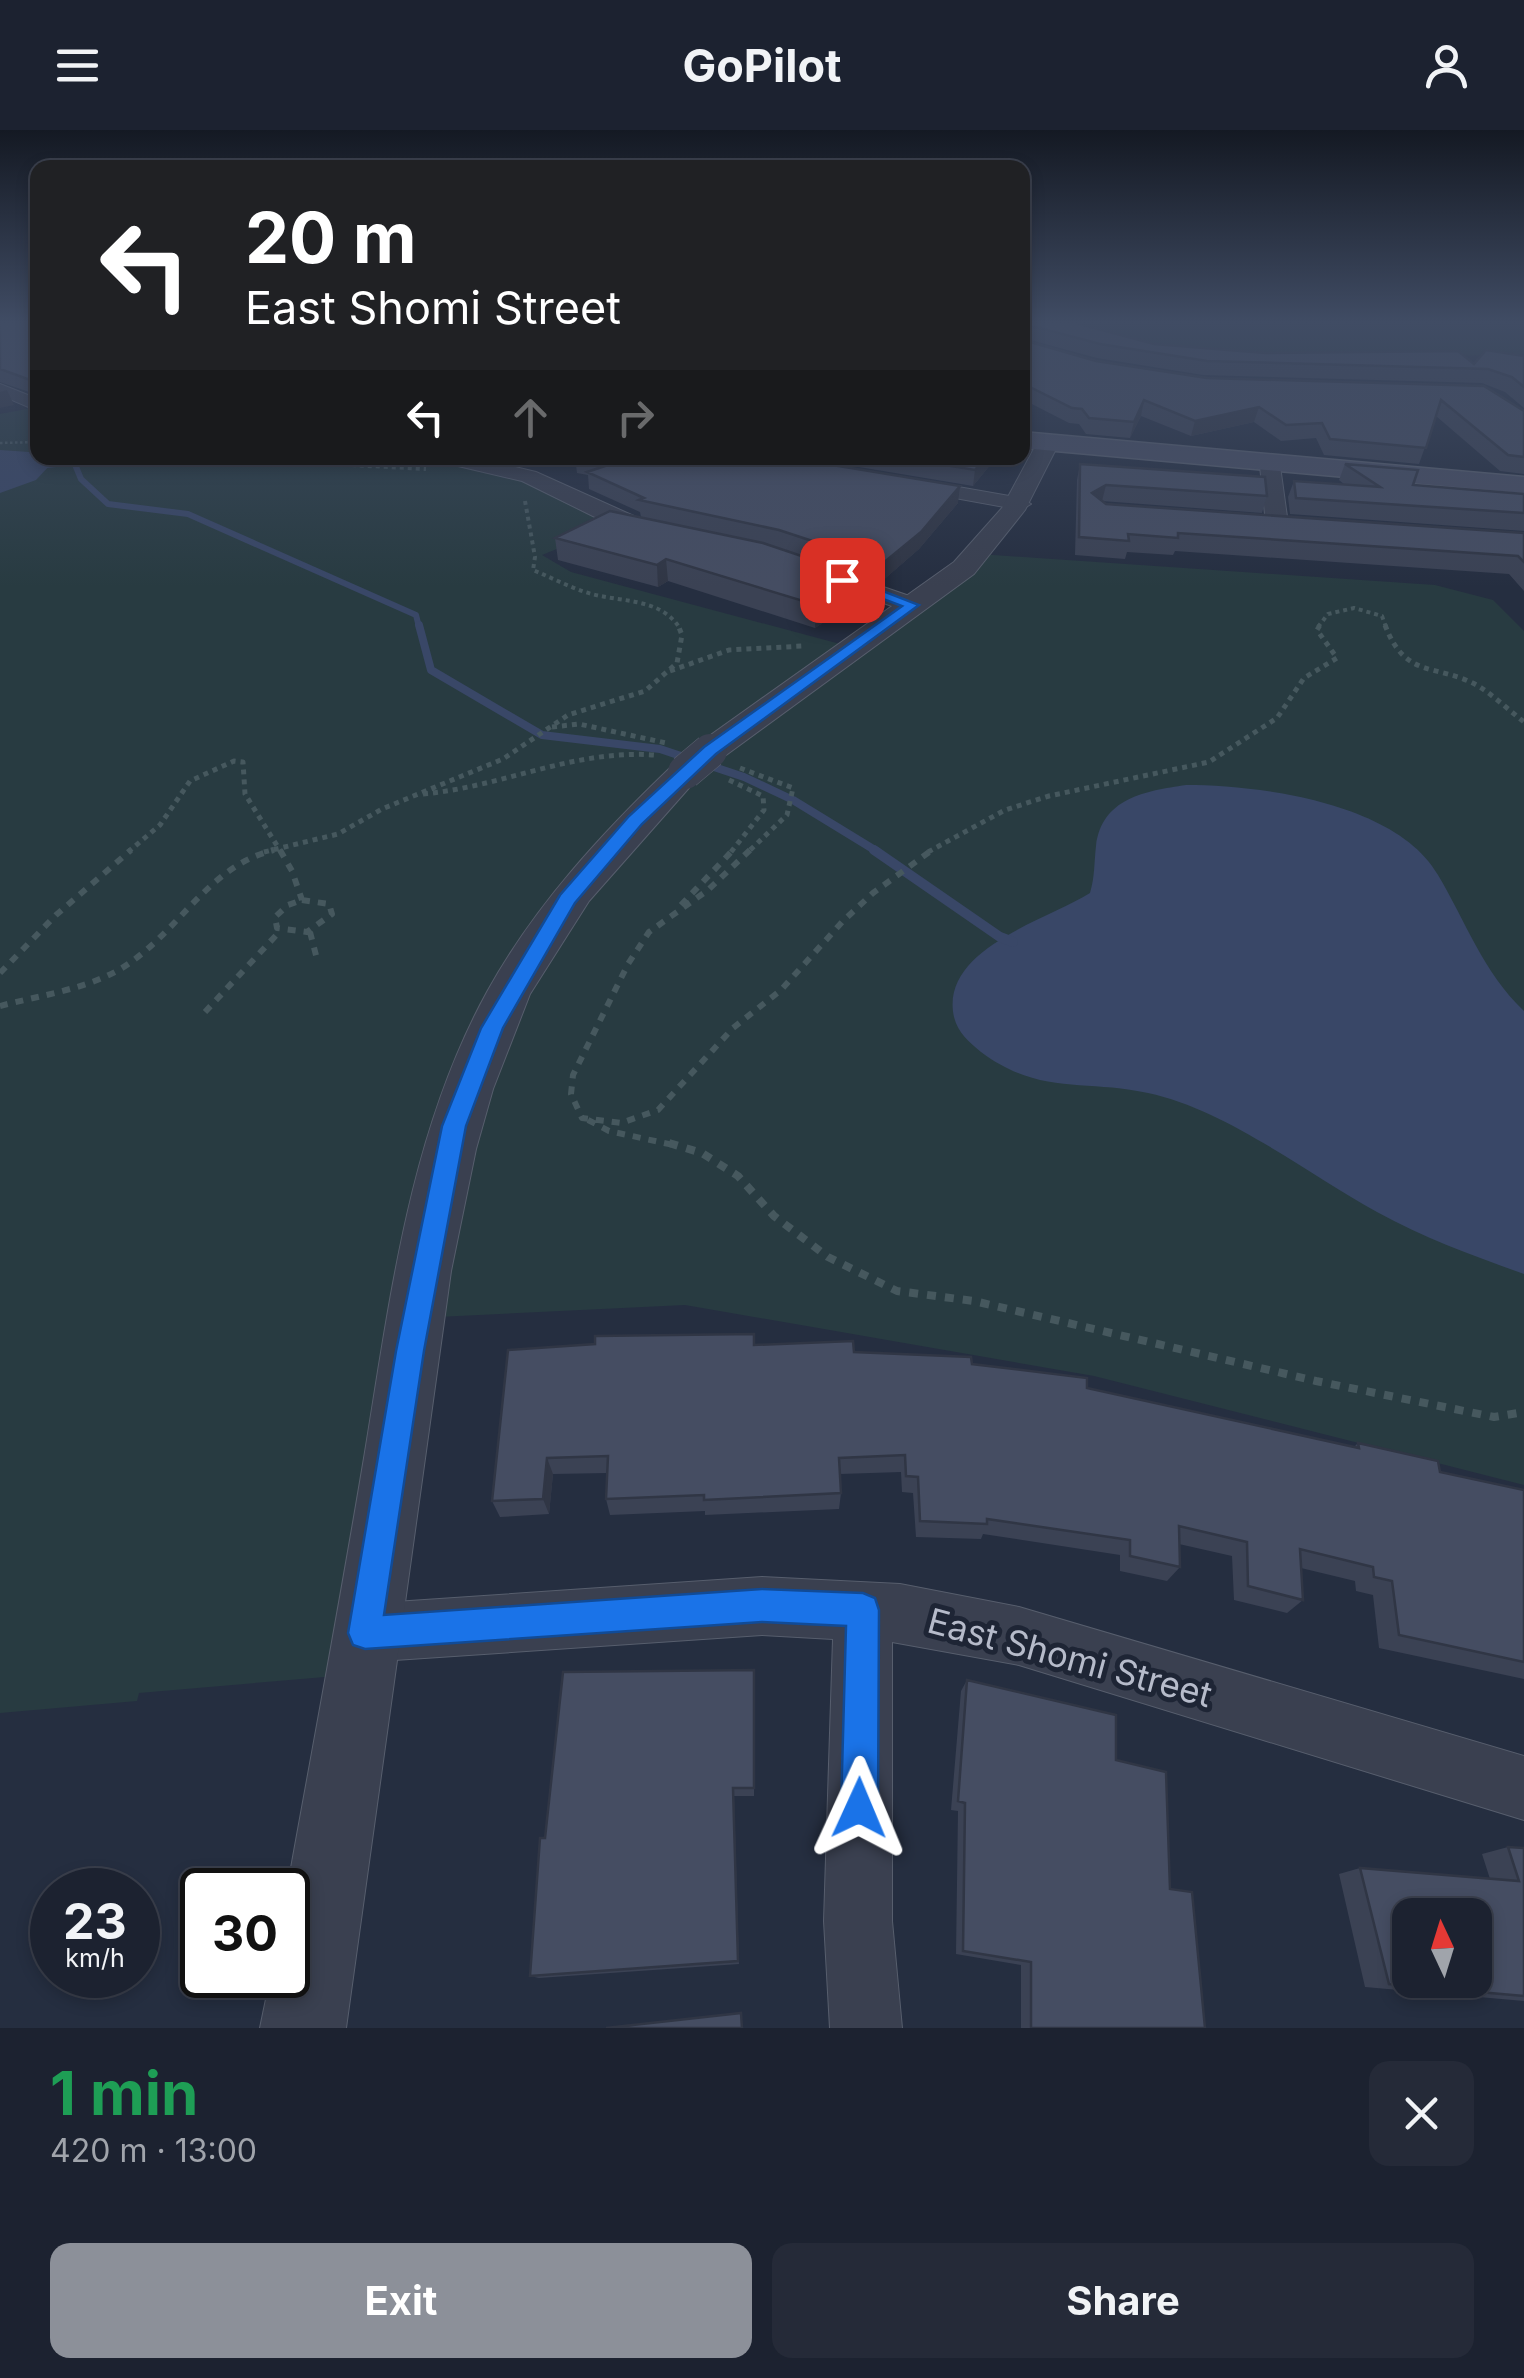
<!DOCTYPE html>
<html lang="en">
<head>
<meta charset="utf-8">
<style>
	:root { --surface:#1c2230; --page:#252a38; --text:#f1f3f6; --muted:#a0a4ab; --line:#3a3f4c; --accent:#8c9099 }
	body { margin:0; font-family:Inter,sans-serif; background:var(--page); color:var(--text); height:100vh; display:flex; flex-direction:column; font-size:38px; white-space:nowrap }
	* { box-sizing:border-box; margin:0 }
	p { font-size:32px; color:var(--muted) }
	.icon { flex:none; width:55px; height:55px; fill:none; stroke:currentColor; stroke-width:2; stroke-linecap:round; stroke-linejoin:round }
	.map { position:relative; height:1898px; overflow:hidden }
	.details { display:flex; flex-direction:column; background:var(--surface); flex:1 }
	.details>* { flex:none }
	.banner { position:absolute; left:30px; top:30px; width:1000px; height:305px; border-radius:20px; box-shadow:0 5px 15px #0003,0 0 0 2px var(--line); background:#202124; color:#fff; overflow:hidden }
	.needle { width:65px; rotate:356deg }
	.fabs { position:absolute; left:1392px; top:1768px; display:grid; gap:20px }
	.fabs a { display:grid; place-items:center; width:100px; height:100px; border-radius:20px; background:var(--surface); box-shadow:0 5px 15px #0003,0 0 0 2px var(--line); font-size:50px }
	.speed { position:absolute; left:30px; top:1738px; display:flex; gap:20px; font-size:50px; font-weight:700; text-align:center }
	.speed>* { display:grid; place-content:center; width:130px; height:130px; border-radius:50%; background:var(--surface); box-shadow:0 5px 15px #0003,0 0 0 2px var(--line); line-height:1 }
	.speed small { font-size:25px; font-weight:400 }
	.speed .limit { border:5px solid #111; border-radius:15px; background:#fff; color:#111 }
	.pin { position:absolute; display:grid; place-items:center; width:85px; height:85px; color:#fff; margin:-42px; border-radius:20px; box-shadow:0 5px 15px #0006 }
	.me { position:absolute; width:110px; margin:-55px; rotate:1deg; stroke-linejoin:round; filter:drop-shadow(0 0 8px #0008) }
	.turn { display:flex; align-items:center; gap:35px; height:210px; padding:0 50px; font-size:45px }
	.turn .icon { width:130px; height:130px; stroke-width:2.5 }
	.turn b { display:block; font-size:70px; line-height:85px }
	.lanes { display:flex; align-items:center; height:95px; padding:0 50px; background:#0003; justify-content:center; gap:50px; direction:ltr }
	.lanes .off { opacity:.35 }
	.round { display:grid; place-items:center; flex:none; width:105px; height:105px; border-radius:20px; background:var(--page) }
	.headline { display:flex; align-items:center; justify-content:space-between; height:170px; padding:0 50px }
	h1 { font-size:60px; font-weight:700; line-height:75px; color:#1e9e55 }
	.cta { display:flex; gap:20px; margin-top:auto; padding:20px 50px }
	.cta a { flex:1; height:115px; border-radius:20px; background:var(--accent); color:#fff; font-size:40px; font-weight:700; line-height:115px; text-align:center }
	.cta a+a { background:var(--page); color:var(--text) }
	header { display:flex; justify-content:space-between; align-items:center; height:130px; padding:0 50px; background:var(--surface); font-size:45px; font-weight:700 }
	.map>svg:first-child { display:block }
	.green { fill:#283b41 }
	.water { fill:#394767 }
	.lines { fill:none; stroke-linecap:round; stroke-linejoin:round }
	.stream-far2 { stroke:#394767; stroke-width:6 }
	.stream-far1 { stroke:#394767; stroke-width:8 }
	.stream { stroke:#394767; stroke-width:10 }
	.minor-casing { stroke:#575e6d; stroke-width:2 }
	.tertiary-casing { stroke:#575e6d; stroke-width:2 }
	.secondary-casing { stroke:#575e6d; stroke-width:3 }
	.path-far4 { stroke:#46585e; stroke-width:2.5; stroke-dasharray:2.5 2.5; stroke-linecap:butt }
	.path-far3 { stroke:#46585e; stroke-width:4; stroke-dasharray:4 4; stroke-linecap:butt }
	.path-far2 { stroke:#46585e; stroke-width:5; stroke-dasharray:5 5; stroke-linecap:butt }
	.path-far1 { stroke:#46585e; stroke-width:6; stroke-dasharray:8 8; stroke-linecap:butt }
	.path { stroke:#46585e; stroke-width:8; stroke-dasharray:9 9; stroke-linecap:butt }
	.minor { fill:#3a4050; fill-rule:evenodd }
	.tertiary { fill:#3a4050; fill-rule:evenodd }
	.secondary { fill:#484e63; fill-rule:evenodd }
	.tertiary-bridge-casing { stroke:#575e6d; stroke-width:35; stroke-linecap:butt }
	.tertiary-bridge { stroke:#3a4050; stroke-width:34 }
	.wall { fill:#3b4254 }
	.shaded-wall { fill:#303645 }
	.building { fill:#454d62; stroke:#303645; stroke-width:2.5; fill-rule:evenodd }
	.route { fill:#1a73e8; stroke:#114b97; stroke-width:2.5 }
	.labels { text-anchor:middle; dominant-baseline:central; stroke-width:10; stroke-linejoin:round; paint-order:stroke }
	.near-street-label { font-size:35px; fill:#b6bbca; stroke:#1e2535 }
</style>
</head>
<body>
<header><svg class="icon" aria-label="menu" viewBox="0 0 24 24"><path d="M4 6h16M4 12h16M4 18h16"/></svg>GoPilot<svg class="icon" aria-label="person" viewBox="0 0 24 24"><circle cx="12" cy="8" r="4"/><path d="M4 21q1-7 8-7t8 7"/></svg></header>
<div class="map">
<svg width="1524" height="1898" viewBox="0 0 1524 1898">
	<rect width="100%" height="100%" fill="#252e40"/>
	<path class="green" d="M1051,192h473v32l-288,8z
		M37,277l1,51h410l67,14 105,51 -78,32 29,17 284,76 124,-94 456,31 58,15 31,31v854l-430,-109 -409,-71 -268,13 -57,356 -221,19 -2,8 -137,12v-1299z"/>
	<path class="water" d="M0,320l29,2 23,11 -16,17 -36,13z
		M1186,655c74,0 211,18 252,90 28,47 45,97 86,136v263c-50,-18 -100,-36 -147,-62 -71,-39 -150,-102 -229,-119 -63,-14 -108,3 -167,-41 -12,-10 -23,-19 -27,-35 -15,-68 93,-97 136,-124 5,-17 4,-30 6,-47 6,-48 49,-55 90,-61z"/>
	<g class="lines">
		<path class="stream-far2" d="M38,336l36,-4 7,17 27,25 80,10 228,101 3,12"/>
		<path class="stream-far1" d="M419,495l12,45 111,65 118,14 84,28 49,23 85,52"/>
		<path class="stream" d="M874,720l126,87 13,5"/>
		<defs>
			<path id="minor" d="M0,254l38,15v12l-38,-16z
				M438,328h39l59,14 129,58 -11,6 -49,-14 -83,-41 -81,-19z
				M1270,330l10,6 8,58 -11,6 -11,-6 -6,-58z
				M907,348l114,20 10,6 -10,6 -121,-22v-8z
				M808,431l113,39 3,5 -12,7 -9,-2 -103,-37 -3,-5z
				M762,1447l138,7 119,23 505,149v64l-505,-155 -127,-23v279l10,107h-72l-6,-107 9,-282 -71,-4 -397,27 -21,-8 -8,-21 8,-21 21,-8z"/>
			<path id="tertiary" d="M1048,306l11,7 -34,67 -51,64 -252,184 -12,3 -12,-3 -5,-7 5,-7 256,-182 48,-54 35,-65z
				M685,631l12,4 6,7 -114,129 -59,93 -37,95 -17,60 -25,122 -105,757h-86l11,-53h17l-1,-85c26,-144 53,-288 77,-432 26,-157 45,-324 123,-466 48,-87 115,-159 186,-227z"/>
			<path id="secondary" d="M1022,302l502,45v16l-502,-45z"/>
		</defs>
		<use href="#minor" class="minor-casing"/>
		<use href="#tertiary" class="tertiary-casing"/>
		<use href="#secondary" class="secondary-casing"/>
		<path class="path-far4" d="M0,313l38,-1"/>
		<path class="path-far3" d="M216,328l210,11
			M525,371l10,56 -2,13c17,7 34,16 52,22 32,11 73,4 94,35
			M1318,497l10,-13 26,-6 28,8 4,11"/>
		<path class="path-far2" d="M1385,495c21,56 52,37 95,62 15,10 30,24 44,35
			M670,541l59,-21 74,-4
			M552,597l27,-3 87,19
			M740,638l53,20 -6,27 -39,37
			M729,650l34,16 1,14 -33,42
			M423,664c79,-7 151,-45 232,-39
			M128,722l32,-27 30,-44 44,-20 9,1 2,32 36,58
			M264,722l74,-18 44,-25 121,-50 65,-44 77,-24 32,-28 5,-28 -4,-10
			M928,722l77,-42 44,-14 160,-34 68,-44 27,-40 33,-20 -20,-28 3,-5"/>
		<path class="path-far1" d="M280,720l12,21 10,29
			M750,720l-42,40 -59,42 -21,32 -55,111 -2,19 11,24 39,5 37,-13 75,-82 48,-38 62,-69 30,-28 59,-43
			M302,770l27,4 3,10 -25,18 -30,-4 -2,-11 13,-12z
			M681,775l52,-55
			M310,802l8,31
			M0,843l56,-58 75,-65
			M0,876c41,-11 96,-18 131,-44 51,-36 80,-97 143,-112
			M205,882l76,-82
			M588,990l21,11 69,15"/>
		<path class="path" d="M669,1013l33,10 36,23 36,40 54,41 69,34 77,10 342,80 178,36 30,-5"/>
		<use href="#minor" class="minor"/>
		<use href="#tertiary" class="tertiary"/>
		<use href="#secondary" class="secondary"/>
		<defs>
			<path id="tertiary-bridge" d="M685,642l25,-21"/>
		</defs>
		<use href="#tertiary-bridge" class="tertiary-bridge-casing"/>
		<use href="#tertiary-bridge" class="tertiary-bridge"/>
	</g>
	<path class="wall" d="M0,192h38v73l-38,-13z
		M1022,192l132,22 111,9 209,11 50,-8v52l-19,-16 -23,-9 -279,-8 -106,-17 -74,-20v2l73,21 111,17 277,8 40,25v63l-24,-3 -64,-55 -17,48 -95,-9 -8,-17 -35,3 -27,-19 -63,14 -50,-20 -11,22 -44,-4 -7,-10 -10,-1 -47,-24z
		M509,328h53l-21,7z
		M575,328h214l169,45 -39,46 -38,33 -109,-36 89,30 -2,23 -44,29 -147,-47 -10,6 -100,-27 -3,-22 86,-21 -1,-5 -51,-23 -1,-14 -11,-2z
		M805,328h187l-1,6 -18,22z
		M1080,334l187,32 -5,17 -160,-12 4,3 418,29v58l-15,-17 -334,-23 -2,4 -46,-3 -2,7 -50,-4 2,-75z
		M1345,334l68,21 111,9v37l-234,-17 -2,-17 6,-16 51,4 -6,-5z
		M754,1215l100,7 118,12 115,24 267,59 4,-4 82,29 84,18v189l-145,-31 -6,-53 -17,-4 -1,-10 -54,-13 2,32 -16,13 -53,-13 -2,-44 -53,-12 1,23 -13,14 -47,-10v-16l-137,-21 -2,5 -65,-2 -3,-44 -11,-1 -1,-20 -61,2 1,19 -2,16 -134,6v-4l-95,4 -4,-16 1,-26 -54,1 -4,40 -49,3 -8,-16 16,-151z
		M754,1540v126h-20l5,168 -200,14 -9,-2 15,-138z
		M967,1550l149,80 54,129 35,139h-184v-63l-65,-11 2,-143 -7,-1 10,-119z
		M1508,1717l16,1v153l-159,-14 -26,-113 21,-6 130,11 -8,-25z"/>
	<path class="shaded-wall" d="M7,260l7,15 -14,3v-16z
		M1144,270l-3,16 -11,22 4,-16z
		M1259,277l-5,15 -63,14 4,-15z
		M540,328h22l-21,7z
		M985,328h7l-1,6 -18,22 2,-16z
		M1106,355l-4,16 -10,-8z
		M960,356l-2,17 -39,46 -38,33 1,-18z
		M666,429l2,22 -10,6 -1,-22z
		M861,446l-2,23 -44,29 1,-23z
		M547,1328l6,16 -4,40 -6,-15z"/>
	<path class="building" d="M0,192h38v66l-3,-1 -2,-6 -33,-12z
		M1022,192h50l82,22 111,9 193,-2 16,13 12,-14 38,6v31l-12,-10 -24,-8 -281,-8 -107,-17 -75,-20 -3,2z
		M1022,207l1,3 73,21 111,17 277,8 40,25v46l-16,-2 -67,-55 -15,48 -96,-9 -8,-16 -36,2 -27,-18 -64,14 -51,-21 -10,22 -45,-4 -7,-9 -10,-1 -50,-25z
		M580,328h210l170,28 -39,46 -39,32 -103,-34 -140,-30 5,-2 -57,-26 24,-8z
		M902,328h83l-10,12z
		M1080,334l185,13 2,19 -161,-11 -14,8 14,11 418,29v29l-6,-6 -340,-23v5l-50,-4 1,7 -50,-4z
		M1345,334l73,6 -5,15 111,9v19l-228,-15 -2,-17 86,6z
		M610,381l153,32 98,33 -45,29 -150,-46 -9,6 -102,-27z
		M754,1204v11l99,-4 1,11 117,5 1,7 115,14v10l272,60 -1,-5 80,18 2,11 84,18v172l-125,-27 -7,-54 -18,-4 -1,-10 -73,-18 3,51 -55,-14 -1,-44 -68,-16 1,41 -50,-11v-16l-143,-21v5l-67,-3 -2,-44 -12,-1 -1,-21 -66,3 2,35 -137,7v-5l-98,4 2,-43 -61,2 -4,41 -51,2 16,-151 87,-6v-8z
		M754,1540v118h-21l5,173 -208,15 10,-138h5l18,-166z
		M967,1550l149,35v45l50,12 4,117 22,3 13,136h-174v-66l-68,-11 2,-148 -7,-2z
		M1508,1717l16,1v148l-135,-12 -29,-116 159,13zM1410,1785h65v65h-65z
		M741,1883l1,15h-136z"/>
	<linearGradient id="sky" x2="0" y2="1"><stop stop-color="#141923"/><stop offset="0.42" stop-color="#404c64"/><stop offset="1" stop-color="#404c64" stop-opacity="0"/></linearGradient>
	<rect width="1524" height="457" fill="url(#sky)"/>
	<path class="route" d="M838,447h9l72,28 -203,149 -74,70 -67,79 -72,125 -37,98 -42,225 -40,264 378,-26 101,4 12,5 4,12 -1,198 -6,13 -13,5 -13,-5 -5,-13 5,-182 -84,-4 -397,27 -12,-4 -5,-12 48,-282 46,-225 39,-98 79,-133 69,-79 75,-69 198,-141 -64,-24z"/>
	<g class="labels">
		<g class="near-street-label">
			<text transform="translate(1070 1527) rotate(15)">East Shomi Street</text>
		</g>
	</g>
</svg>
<div class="fabs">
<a><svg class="needle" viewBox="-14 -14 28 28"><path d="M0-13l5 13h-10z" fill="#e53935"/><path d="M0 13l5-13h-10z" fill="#a0a4ab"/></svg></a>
</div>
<div class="speed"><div>23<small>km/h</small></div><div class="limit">30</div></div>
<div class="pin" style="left:842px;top:450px;background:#d93025"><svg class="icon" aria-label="arrive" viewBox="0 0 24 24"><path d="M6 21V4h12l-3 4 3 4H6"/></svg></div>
<svg class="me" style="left:859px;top:1678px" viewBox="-20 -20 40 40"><path d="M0-17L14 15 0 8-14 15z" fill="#1a73e8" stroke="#fff" stroke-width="4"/></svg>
<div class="banner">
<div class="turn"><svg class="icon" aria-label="left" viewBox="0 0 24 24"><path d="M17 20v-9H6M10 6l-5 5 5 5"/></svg><div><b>20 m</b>East Shomi Street</div></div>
<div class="lanes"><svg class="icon" aria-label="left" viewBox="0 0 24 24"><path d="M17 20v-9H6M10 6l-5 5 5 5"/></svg><svg class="icon off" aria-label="ahead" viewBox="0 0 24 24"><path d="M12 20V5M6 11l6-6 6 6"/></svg><svg class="icon off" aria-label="right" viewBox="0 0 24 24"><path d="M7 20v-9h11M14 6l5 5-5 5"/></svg></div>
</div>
</div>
<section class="details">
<div class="headline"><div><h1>1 min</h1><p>420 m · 13:00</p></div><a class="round"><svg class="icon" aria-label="close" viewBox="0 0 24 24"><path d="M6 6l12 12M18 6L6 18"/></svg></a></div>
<div class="cta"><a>Exit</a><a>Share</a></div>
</section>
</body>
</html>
